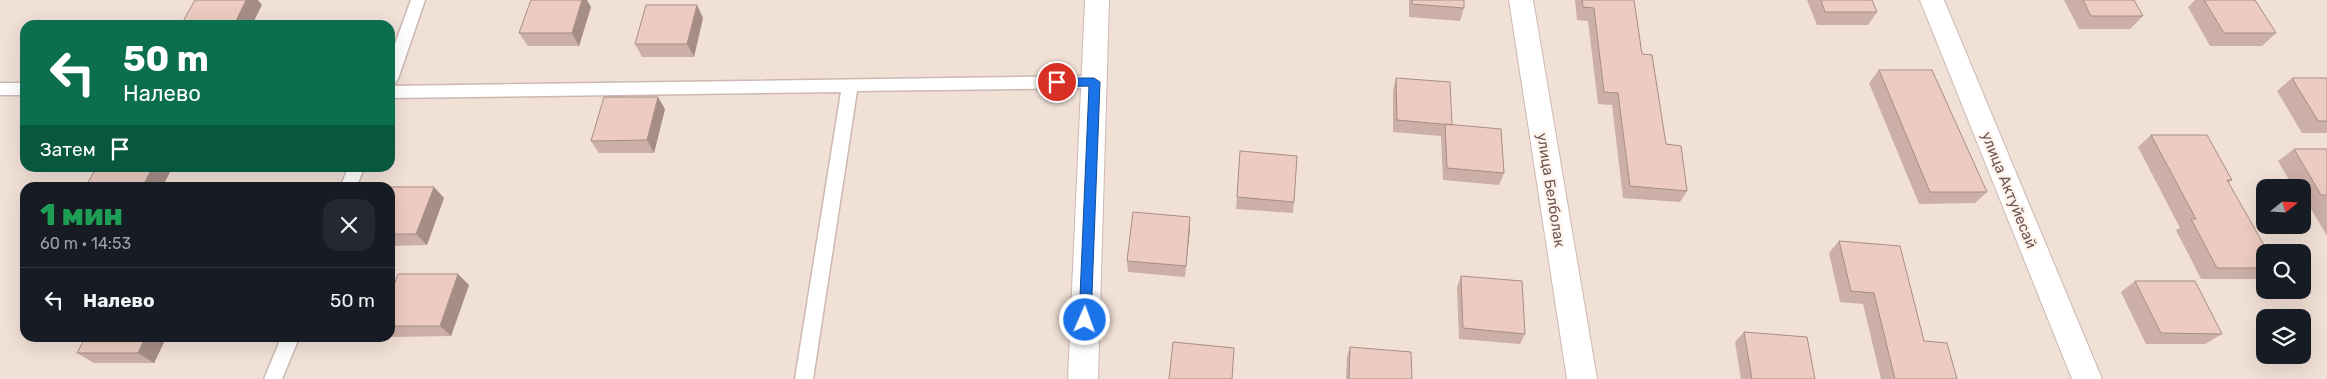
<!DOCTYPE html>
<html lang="ru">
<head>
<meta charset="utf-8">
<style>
	:root { --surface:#171b24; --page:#242831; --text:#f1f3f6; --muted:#9ea1a6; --line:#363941 }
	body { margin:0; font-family:Rubik,sans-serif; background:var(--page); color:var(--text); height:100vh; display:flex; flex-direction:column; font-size:19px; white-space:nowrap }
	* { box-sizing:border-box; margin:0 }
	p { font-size:16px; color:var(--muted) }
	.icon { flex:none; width:28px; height:28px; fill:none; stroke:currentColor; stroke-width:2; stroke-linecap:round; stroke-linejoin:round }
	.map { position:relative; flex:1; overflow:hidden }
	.details { position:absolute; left:20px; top:182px; width:375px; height:160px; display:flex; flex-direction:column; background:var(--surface); border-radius:15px; box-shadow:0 5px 20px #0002 }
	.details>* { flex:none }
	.top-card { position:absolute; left:20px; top:20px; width:375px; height:152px; border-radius:15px; box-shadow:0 5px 20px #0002; background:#0b6e4f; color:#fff; overflow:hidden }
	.needle { width:32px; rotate:72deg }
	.buttons { position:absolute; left:2256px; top:179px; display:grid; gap:10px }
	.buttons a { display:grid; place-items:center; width:55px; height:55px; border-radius:10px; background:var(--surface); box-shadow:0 5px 20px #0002; font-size:25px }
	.pin { position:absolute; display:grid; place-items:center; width:42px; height:42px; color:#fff; margin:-21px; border:2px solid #fff; border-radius:50%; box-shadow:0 1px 5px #0007 }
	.me { position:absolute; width:55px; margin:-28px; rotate:2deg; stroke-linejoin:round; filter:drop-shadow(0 0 4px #0008) }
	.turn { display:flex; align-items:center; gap:18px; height:105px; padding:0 20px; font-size:22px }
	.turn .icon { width:65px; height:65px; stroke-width:2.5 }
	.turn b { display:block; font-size:35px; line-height:42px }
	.then { display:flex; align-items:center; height:48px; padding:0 20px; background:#0003; gap:10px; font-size:19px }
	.round { display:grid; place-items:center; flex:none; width:52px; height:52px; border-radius:15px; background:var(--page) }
	.overview { display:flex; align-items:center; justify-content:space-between; height:85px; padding:0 20px }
	h1 { font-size:30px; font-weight:800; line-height:38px; color:#1e9e55 }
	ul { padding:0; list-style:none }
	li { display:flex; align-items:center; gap:15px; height:65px; padding:0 20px; border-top:1px solid var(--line) }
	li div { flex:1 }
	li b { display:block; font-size:19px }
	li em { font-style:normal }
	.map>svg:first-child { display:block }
	.residential { fill:#f1e0d6; fill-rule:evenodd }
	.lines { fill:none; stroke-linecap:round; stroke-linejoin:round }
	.service-casing { stroke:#cdb8b1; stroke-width:3 }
	.minor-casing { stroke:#cdb8b1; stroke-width:2 }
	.tertiary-casing { stroke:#cdb8b1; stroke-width:2 }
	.service { fill:#fff; fill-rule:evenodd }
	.minor { fill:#fff; fill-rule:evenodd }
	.tertiary { fill:#fff; fill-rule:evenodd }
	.wall { fill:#ccafa6 }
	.shaded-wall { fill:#a68e87 }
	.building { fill:#edcbc1; stroke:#a68e87 }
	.route { fill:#1a73e8; stroke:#114b97 }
	.labels { text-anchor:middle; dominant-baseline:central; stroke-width:5; stroke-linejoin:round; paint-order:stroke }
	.street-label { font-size:15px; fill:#71544e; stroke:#fdf4ed }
</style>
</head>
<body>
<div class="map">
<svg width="2327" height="379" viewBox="0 0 2327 379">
	<rect width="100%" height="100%" fill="#faefe7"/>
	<path class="residential" d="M0,0h2327v379h-2327zM25,25h365v143h-365zM25,188h365v150h-365zM2265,188h37v37h-37zM2265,252h37v38h-37zM2265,318h37v37h-37z"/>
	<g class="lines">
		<defs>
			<path id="service" d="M411,0h14l-27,79 -3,4 -5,2v-27z
				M1094,76l5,2 3,4 -3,4 -5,2 -237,3 -44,288h-18l46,-287 -451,6v-12z
				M0,83h25v12h-25z
				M348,168h16l-8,20h-16z
				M281,338h18l-17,41h-18z"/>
			<path id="minor" d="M1509,0h24l64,379h-30z
				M1920,0h24l158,379h-30z"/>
			<path id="tertiary" d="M1085,0h24l-11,379h-30z"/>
		</defs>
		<use href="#service" class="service-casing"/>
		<use href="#minor" class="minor-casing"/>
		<use href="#tertiary" class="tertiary-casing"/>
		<use href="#service" class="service"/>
		<use href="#minor" class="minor"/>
		<use href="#tertiary" class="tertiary"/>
	</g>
	<path class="wall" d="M1409,0h55v8l-4,13 -51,-4z
		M1575,0h59l8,54 24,90 21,47 -7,11 -57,-4 -11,-93 -14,-1 -10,-83 -11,-1z
		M1807,0h65l5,12 -9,13h-51z
		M2064,0h70l9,16 -13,13h-51z
		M2195,0h60l21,33 -14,13h-52l-22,-39z
		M591,7l-12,39h-51l-9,-13z
		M703,18l-9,39h-52l-7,-13z
		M1879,70l108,122 -12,11 -56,1 -50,-121z
		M1396,78l56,47 52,48 -5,12 -56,-5 -2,-44 -48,-4v-41z
		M2292,78h35v55h-25l-25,-42z
		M665,109l-11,44h-55l-8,-12z
		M2151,135l81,45 -4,3 37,69v24l-5,3h-59l-25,-49 4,-2 -42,-81z
		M2294,149h33v87l-17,-29h-5l-3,-4v-15h-8l-16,-27z
		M1240,151l54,51 -1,11 -57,-4z
		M390,188l54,10 -17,47 -37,1z
		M1190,228l-5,49 -57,-5 -1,-11z
		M1839,241l85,100 33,38h-76l-18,-75 -23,-2 -11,-49z
		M1461,276l64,58 -5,10 -61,-5 -2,-52z
		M2135,281l87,53 -17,10h-59l-25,-52z
		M469,285l-18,51 -60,1 -1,-1v-39z
		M1744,332l71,47h-74l-6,-37z
		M85,338h81l-12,25h-60l-17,-10z
		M1350,347l62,32h-66l1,-22z"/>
	<path class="shaded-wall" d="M246,0h12l4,5 -10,20h-18z
		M582,0h5l4,7 -12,39 -7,-13z
		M697,5l6,13 -9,39 -7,-13z
		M658,97l7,12 -11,44 -7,-13z
		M152,168h20l-10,20h-20z
		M434,187l10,11 -17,47 -11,-11z
		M1190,217v11l-5,49 1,-11z
		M458,274l11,11 -18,51 -11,-10z
		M145,338h21l-12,25 -16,-10z"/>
	<path class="building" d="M195,0h51l-12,25h-53z
		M531,0h51l-10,33h-53z
		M1412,0h52v8l-52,-4z
		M1582,0h52l8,54 10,1 14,89 15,2 6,45 -57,-5 -12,-93 -14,-1 -10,-84 -11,-1z
		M1821,0h51l5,12h-52z
		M2083,0h51l9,16h-52z
		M2204,0h51l21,33h-52z
		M646,5h51l-10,39h-52z
		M1879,70h53l55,122h-57z
		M1396,78l54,4 2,43 -55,-5z
		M2292,78h35v43h-9z
		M604,97h54l-11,43 -56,1z
		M1445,124l56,5 3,44 -57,-5z
		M2151,135h56l25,45h-5l41,72h-3v16h-48l-26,-49h5z
		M2294,149h33v46h-6z
		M1240,151l57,5 -3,46 -57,-5z
		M96,168h56l-10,20h-57z
		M377,187h57l-18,47h-26v-46z
		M1133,212l57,5 -4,49 -59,-5z
		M1839,241l61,5 24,95 23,2 10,36h-62l-21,-86 -23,-2z
		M398,274h60l-18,52h-50v-29z
		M1461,276l61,5 3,53 -62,-6z
		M2135,281h60l27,53 -61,-1z
		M1744,332l63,5 8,42h-63z
		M85,338h60l-7,15h-61z
		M1173,342l61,6 -2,31h-63z
		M1350,347l61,5 1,27h-63z"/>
	<path class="route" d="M1057,78h37l6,4 -9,238 -6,5 -6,-5 10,-234 -32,1 -6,-5z"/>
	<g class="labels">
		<g class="street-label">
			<text transform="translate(1551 190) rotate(81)">улица Белболак</text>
			<text transform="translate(2009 190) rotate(68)">улица Актуйесай</text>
		</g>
	</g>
</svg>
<div class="buttons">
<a><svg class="needle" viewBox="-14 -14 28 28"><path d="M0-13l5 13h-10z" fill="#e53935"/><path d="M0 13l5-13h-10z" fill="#9ea1a6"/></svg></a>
<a><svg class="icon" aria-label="search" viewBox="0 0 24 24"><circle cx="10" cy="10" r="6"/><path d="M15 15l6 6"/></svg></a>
<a><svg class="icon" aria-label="layers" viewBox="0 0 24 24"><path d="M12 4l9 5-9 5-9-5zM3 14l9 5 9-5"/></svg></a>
</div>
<div class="pin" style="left:1057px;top:82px;background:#d93025"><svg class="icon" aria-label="arrive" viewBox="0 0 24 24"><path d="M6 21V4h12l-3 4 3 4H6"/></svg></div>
<svg class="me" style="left:1085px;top:320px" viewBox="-20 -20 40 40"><circle r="17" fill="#1a73e8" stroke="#fff" stroke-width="3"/><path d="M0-11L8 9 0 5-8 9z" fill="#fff"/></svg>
<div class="top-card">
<div class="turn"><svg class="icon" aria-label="left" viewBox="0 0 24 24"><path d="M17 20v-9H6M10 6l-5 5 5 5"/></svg><div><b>50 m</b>Налево</div></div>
<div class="then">Затем<svg class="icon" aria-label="arrive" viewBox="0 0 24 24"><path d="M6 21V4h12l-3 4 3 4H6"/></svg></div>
</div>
<section class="details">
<div class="overview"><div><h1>1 мин</h1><p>60 m · 14:53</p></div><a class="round"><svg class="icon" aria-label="close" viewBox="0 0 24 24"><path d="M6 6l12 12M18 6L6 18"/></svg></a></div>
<ul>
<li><svg class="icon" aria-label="left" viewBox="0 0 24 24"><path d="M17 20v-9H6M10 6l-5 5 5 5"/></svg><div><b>Налево</b></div><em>50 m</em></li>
</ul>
</section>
</div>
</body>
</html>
